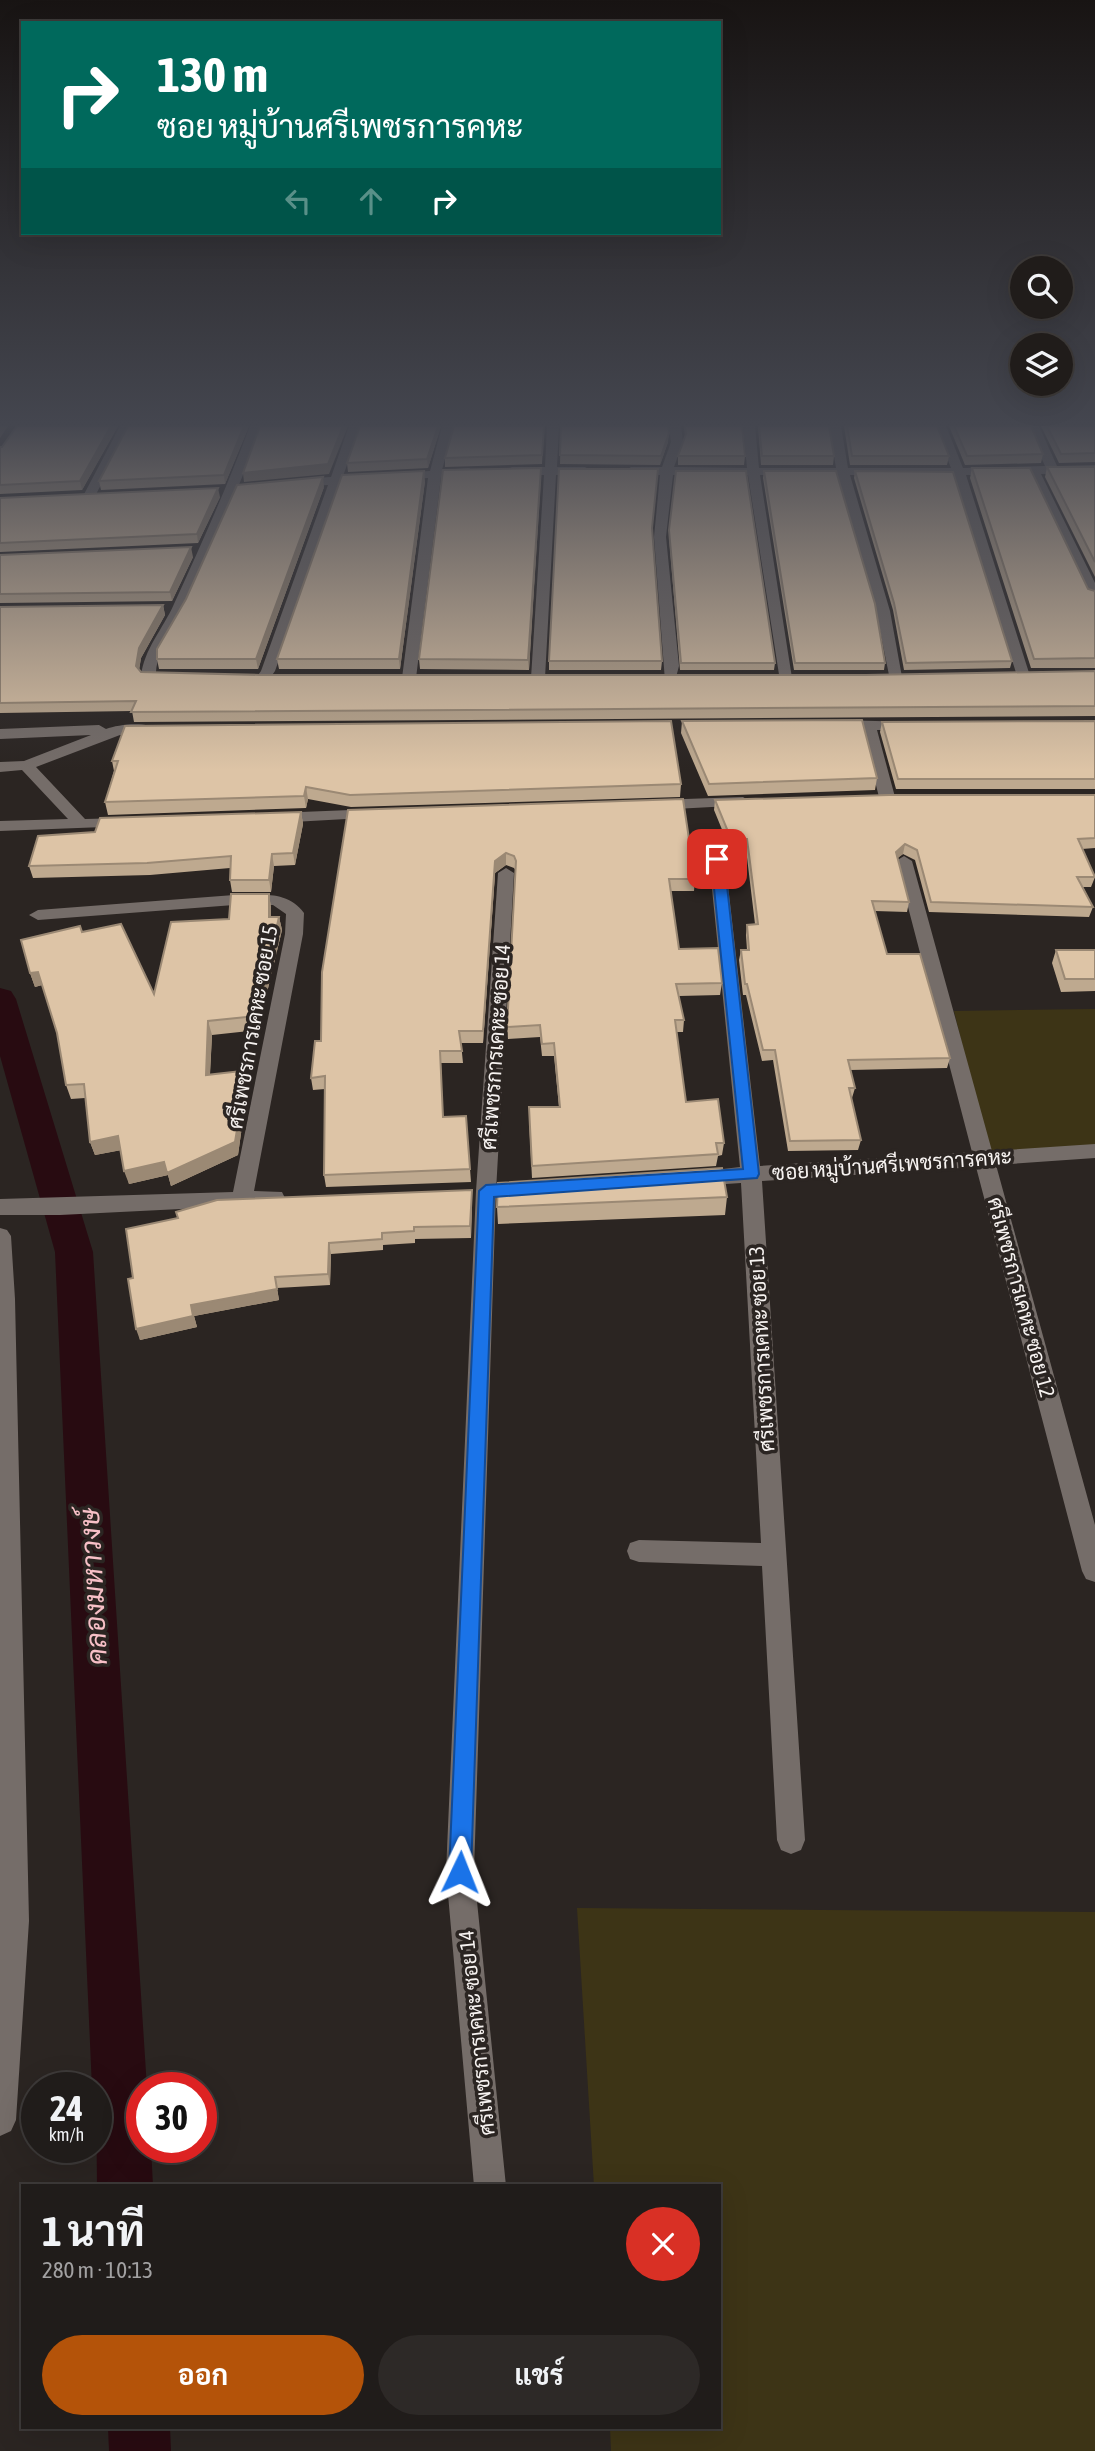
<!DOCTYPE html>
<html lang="th">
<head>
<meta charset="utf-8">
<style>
	:root { --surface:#201c1a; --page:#2d2927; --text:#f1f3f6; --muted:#a2a1a2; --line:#3d3a39; --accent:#b45309 }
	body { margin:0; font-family:"Asap Condensed",Sarabun,sans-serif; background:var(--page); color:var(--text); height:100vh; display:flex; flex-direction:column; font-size:26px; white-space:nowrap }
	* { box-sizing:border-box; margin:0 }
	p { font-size:23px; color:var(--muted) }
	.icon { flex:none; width:38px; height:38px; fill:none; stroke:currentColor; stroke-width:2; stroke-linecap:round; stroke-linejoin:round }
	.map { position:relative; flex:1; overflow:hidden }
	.side { position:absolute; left:21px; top:2184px; width:700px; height:245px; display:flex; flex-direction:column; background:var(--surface); border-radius:0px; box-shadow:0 7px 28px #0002,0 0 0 2px var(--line) }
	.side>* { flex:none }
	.hud { position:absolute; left:21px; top:21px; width:700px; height:214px; border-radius:0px; box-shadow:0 7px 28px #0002,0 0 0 2px var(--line); background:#00695c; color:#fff; overflow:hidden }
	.fabs { position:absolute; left:1010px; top:256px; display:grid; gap:14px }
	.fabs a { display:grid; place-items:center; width:63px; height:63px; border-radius:50%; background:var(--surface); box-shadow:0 7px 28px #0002,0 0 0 2px var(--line); font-size:35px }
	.speed { position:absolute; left:21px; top:2072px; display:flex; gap:14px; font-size:35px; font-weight:700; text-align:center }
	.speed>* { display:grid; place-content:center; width:91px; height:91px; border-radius:50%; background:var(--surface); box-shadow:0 7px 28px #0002,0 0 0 2px var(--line); line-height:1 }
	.speed small { font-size:18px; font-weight:400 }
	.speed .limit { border:10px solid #d22; background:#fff; color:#111 }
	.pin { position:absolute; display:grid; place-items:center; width:60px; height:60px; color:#fff; margin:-30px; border-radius:14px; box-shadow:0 4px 10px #0006 }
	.me { position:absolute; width:77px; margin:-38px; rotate:2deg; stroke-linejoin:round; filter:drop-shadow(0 0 5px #0008) }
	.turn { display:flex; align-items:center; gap:24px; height:147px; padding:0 21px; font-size:32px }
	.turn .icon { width:91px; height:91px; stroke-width:2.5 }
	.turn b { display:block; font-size:49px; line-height:60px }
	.lanes { display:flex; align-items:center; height:66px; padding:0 21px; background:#0003; justify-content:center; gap:35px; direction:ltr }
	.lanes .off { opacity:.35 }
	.round { display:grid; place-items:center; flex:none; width:74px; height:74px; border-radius:37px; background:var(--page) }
	.headline { display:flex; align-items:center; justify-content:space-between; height:119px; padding:0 21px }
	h1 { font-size:42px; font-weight:700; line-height:52px }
	.action { display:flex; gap:14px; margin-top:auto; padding:14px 21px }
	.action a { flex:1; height:80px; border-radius:42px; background:var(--accent); color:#fff; font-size:28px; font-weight:700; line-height:80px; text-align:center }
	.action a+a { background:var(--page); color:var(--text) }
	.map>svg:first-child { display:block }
	.green { fill:#3d3416 }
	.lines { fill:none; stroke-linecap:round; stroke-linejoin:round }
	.canal { fill:#280b11; fill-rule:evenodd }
	.minor { fill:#756d69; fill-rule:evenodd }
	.wall { fill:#bea98f }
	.shaded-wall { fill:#9b8974 }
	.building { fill:#ddc4a6; stroke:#9b8974; stroke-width:2 }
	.route { fill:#1a73e8; stroke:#114b97; stroke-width:2 }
	.labels { text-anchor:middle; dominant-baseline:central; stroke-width:7; stroke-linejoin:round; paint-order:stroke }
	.street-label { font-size:21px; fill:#f6f2f0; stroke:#2b2522 }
	.near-water-label { font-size:28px; font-style:italic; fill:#f7c0c7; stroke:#2b2522 }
</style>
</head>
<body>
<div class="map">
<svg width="1095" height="2451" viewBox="0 0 1095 2451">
	<rect width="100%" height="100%" fill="#2b2522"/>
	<path class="green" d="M1095,1009v143l-105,6 -36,-147z
		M577,1908l518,4v539h-484l-1,-24h109v-241h-125z"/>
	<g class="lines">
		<path class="canal" d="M0,988l11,3 5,8 77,253 54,836h-5v59h9l2,39h-56l-1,-98h-4l-37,-836 -55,-196z
			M108,2427h62l1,24h-62z"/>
		<path class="minor" d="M120,426h12l-38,72 -6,4 -4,-1 -2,-3z
			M250,426h12c-23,61 -48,120 -75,179 -10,22 -29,42 -31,67l18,3 2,3 -7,4 -26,-3 -2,-3c3,-27 22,-47 33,-72 27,-59 53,-117 76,-178z
			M349,426h12l-18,50 87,-5 12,-45h12l-12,44 27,-2 6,4 -6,4 -28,1 -25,201 -7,4 -7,-4 26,-200 -87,6 -66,187 -7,10h-10l-2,-3 5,-7 67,-186 -33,2 -6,-4 6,-4 36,-2z
			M547,426h12l-2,41h28l6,4 -6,4h-29l-11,203 -7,4 -7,-4 13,-203h-32l-6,-4 6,-4h33z
			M669,426h12l2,16 -9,25 73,1 -4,-42h12l4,42h77l-7,-42h12l7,42h103l-17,-42h12l17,42 82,-2 -18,-40h12l18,40 38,-1v8l-54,1 54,109v18l-7,-4 -59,-123 -63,1 64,201 -2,3h-10l-64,-203 -104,-1 40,136 12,66 -2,3h-10l-14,-69 -39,-136h-77l32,203 -7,4 -5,-1 -32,-206h-75l-7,62 13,129 -4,15h-10l-11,-144 6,-62h-29l-6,-4 6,-4h31l9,-25z
			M835,720l81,2 3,3 -3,3 -5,2h-34l18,67 -2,3h-12l-2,-3 -17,-67 -32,-2 -3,-3z
			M99,725l7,4c13,-5 42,-8 53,1l-8,5h-31l-84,32 49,52 39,-1 6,2 2,3 -2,3 -130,5v-10l68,-2 -46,-49 -22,2v-10l24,-1 67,-26 -91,4v-10z
			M743,797l8,5 -2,3 -93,5 -8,-5 8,-5z
			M376,809l6,2 2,3 -2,3 -107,6 -8,-5 8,-5z
			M717,854l8,5 35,307 212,-14 -76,-291 8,-5 8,5 80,290 103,-7v14l-99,7 99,360v57l-9,-3 -4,-8 -106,-404 -214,14 43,659 -4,10 -10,4 -10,-4 -4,-10 -15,-274 -123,-4 -9,-3 -3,-8 3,-8 9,-3 122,3 -20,-360 -45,3 -7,-3 -3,-5 3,-5 51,-6 -31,-308z
			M506,868l8,5 -18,318 -22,681 32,314h-32l-28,-314 30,-681 22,-318z
			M234,895c26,0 53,-5 70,18l-1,21 -49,257 28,1 3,6 -3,6 -222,11h-60v-16l233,-7 52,-258 1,-20 -13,-9h-39l-196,15 -9,-5 9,-5z
			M0,1228l7,2 4,6 4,63 14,622 -13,199 -5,11 -11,5z"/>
	</g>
	<path class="wall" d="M17,426h101l-36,64 -82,4v-47h2z
		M128,426h121l-24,58 -124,6 -2,-9z
		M360,426h81l-13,42 -80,4 -1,-9z
		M544,426l-2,38 -97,3v-9z
		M561,426l107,16 -8,23 -100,-1z
		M684,426h58l3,30 -1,9h-66v-9l7,-19z
		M758,426h71l5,30 -1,9h-72z
		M844,426h93l12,30 -2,9h-97z
		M949,426h82l12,28 -2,9 -76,2z
		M1041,426h54v36l-36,1z
		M1047,467h48v110l-50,-100z
		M541,468l-12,202 -109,-1 -1,-10z
		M972,468l116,121 7,2v77h-64l-61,-190z
		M676,471l99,192 -1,7h-94l-11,-133z
		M764,471l121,192 -1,7h-90l-31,-192z
		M855,471l157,190 -2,7 -106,2 -11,-60 -39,-132z
		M425,481l-25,188h-121l-2,-10z
		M324,487l-66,182h-99l-2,-10z
		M220,497l-22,46 -198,9v-54z
		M0,555l193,2 -21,44 -172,2z
		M163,605l2,10 -24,43 -2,12 2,2 120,3h605l229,-4v45l-961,6 -2,-11 -132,2v-106z
		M549,661h113l-1,9h-112z
		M682,721l195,57 -2,12 -167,6 -27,-63z
		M1095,721v68h-199l-16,-57 2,-10z
		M112,761l569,23 -1,13 -329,10 -43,-8 -2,9 -198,7 -3,-13 9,-31z
		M1095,795v53l-13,1 13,28 -4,10h-8l10,20 -4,10 -160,-5 -14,-52 -12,-6 -6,4 12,44 -2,10 -32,-1 12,43 63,104 -3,10 -97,2 5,18 -3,10h-1l10,42 -3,10 -70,1 -15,-91 -11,1 -16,-66h-3l-4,-35 2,-10h6l-1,-15 1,-10 8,-1 -9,-75h-16l-16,-39 1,-10z
		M348,810l347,69 -1,12h-23l8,58 43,34 -2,12 -41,1 5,24 -1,12h-7l10,70 38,41 -2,12 -4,1 -2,10 -184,12 -3,-58 30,-13 -5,-51h-12l-2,-19 -32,2 -1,-12 9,-156 -2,-3 -8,-3 -11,8 -12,170h-22l2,20h-22l2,54 23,-1 5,66 -145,5 -2,-12 1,-86 -12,1 -2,-12 10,-37z
		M301,812l2,12 -8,41 -21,1 -3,26h-39l-2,-12v-12l-80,7 -117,3 -4,-12 66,-34z
		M269,894l2,14v9h8l3,13 -24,100 -46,5 -2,40 34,9v28l-6,43 -67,31 -3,-11 -39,9 -8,-34 -26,5 -5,-13 -5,-44 -14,1 -5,-14 -9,-52 -15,-48 -7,2 -5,-14 52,-41 72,62 75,-75z
		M1056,950h39v41l-34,1 -9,-29z
		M472,1190v12l-1,36 -56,1v4l-32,2v5l-52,4 -1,31 -53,3 2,12 -85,16 3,11 -57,13 -12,-61z
		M727,1197l-2,18 -227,9 -1,-17z"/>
	<path class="shaded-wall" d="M0,426h8l-8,12z
		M111,426h7l-36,64 -2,-9z
		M244,426h5l-24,58 -1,-9z
		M343,426h5l-19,48 -85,8 -1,-9z
		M438,426h3l-13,42 -1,-9z
		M669,433l-1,9 -8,23 1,-9z
		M541,468v10l-12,192 -1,-10z
		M424,471l1,10 -25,188 -1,-10z
		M323,477l1,10 -66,182 -2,-10z
		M218,488l2,9 -22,46 -1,-9z
		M191,547l2,10 -21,44 -2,-9z
		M163,605l2,10 -24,43 -3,18 -2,-10 3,-18z
		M306,787l2,12 -2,9 -2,-12z
		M301,812l2,12 -8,41 -2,-12z
		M905,844l-2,10 -10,8 3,-10z
		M506,853v12l-11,8 -12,170v-12l12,-170z
		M272,854l2,12 -3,26 -2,-12z
		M269,894l2,14v22l-2,-13z
		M279,917l3,13 -24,100 -2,-14z
		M38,972l4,13 -7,2 -5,-14z
		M208,1021l4,14 -3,54 -3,-14z
		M241,1071l3,13v28l-6,43 -67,31 -3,-11 -39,9 -5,-13z
		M118,1136l4,14 -27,5 -5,-13z
		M472,1190v12l-1,36 -1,-12z
		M329,1243l2,11 -1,31 -2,-11z
		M275,1277l4,23 -85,16 3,11 -57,13 -4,-11 55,-24z"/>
	<path class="building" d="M17,426h94l-31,55 -80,4v-38h2z
		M128,426h116l-20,49 -125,6z
		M260,426h83l-15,38 -85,9z
		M360,426h78l-11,33 -80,4z
		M454,426h90l-2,29 -97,3z
		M561,426h107l1,7 -8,23 -101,-1z
		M685,426h57l3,30h-67l8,-22z
		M759,426h70l5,30h-72z
		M847,426h90l12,30h-97z
		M954,426h77l12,28 -76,2z
		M1047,426h48v27l-34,1z
		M1047,467h48v95z
		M541,468l-13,192 -109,-1 24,-189z
		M972,468h58l58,121 7,2v67l-61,1z
		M559,469h99l-6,59 10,133h-113z
		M424,471l-25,188h-122l65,-184z
		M676,471h70l29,192h-94l-12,-133z
		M764,471h72l39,133 10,59h-90z
		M855,471l98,1 59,189 -106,2 -12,-60z
		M323,477l-67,182h-99v-10l29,-50 51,-114z
		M218,488l-21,46 -197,9v-45z
		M191,547l-21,45 -170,2v-39z
		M163,605l-24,43 -3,18 5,6 120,3h605l229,-4v35l-964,6 5,-11 -136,2v-96z
		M862,720l15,58 -168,6 -27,-63z
		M671,721l10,63 -331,11 -44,-8 -2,9 -199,6 13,-41h-6l13,-35z
		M1095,721v58h-197l-16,-57z
		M889,795h206v43l-17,1 17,38h-18l16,30 -162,-5 -14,-52 -12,-6 -9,8 13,50 -37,-1 15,53h33l30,104 -102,2 7,28h-6l12,52 -71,1 -15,-91h-12l-16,-66h-2l-4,-34h8l-2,-25 11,-1 -11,-85h-16l-16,-39z
		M683,799l12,80h-26l10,70 39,-1 4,35 -46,1 8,36h-9l11,82 32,-3 6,44h-8l2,11 -186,12 -3,-59h31l-6,-64 -12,1 -2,-19 -33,2 9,-166 -2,-5 -8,-3 -11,8 -12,170h-24l3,20h-22l3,66 23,-1 4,53 -146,6 1,-99 -14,2 4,-37h6l1,-69 26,-162z
		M301,812l-8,41 -21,1 -3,26h-39l1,-24 -84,7 -118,3 9,-30 57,-4 5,-14z
		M231,894h38v23h10l-23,99 -48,5 -2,54 35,-4 1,28 -7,43 -68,31 -3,-11 -40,9 -6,-35 -28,6 -6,-58 -18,1 -9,-52 -19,-61 -8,1 -9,-33 59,-14 2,6 39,-8 33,70 17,-72 58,-3z
		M1056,950h39v29h-30z
		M722,1168l5,29 -230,10 1,-24z
		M472,1190l-2,36 -56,1v4l-32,2v6l-53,4 -1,31 -53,3 2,12 -86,16 2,11 -57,13 -8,-50 5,-1 -7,-49 52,-11 -2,-6 41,-12z"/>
	<linearGradient id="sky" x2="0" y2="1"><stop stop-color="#181413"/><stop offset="0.55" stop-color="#44464f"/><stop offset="1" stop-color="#44464f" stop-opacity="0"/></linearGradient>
	<rect width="1095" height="770" fill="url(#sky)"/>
	<path class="route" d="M717,855l7,4 35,315 -2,4 -263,19 -23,675 -3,8 -8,3 -7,-3 -4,-8 30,-681 7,-6 257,-16 -32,-310z"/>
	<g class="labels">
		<g class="street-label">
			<text transform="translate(252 1027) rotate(-80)">ศรีเพชรการเคหะ ซอย 15</text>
			<text transform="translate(495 1047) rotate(-86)">ศรีเพชรการเคหะ ซอย 14</text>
			<text transform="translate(892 1164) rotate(-4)">ซอย หมู่บ้านศรีเพชรการคหะ</text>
			<text transform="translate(1022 1297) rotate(75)">ศรีเพชรการเคหะ ซอย 12</text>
			<text transform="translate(761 1349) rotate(-93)">ศรีเพชรการเคหะ ซอย 13</text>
			<text transform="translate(476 2033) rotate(-96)">ศรีเพชรการเคหะ ซอย 14</text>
		</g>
		<g class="near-water-label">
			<text transform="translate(93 1587) rotate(-93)">คลองมหาวงษ์</text>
		</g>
	</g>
</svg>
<div class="fabs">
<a><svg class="icon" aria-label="search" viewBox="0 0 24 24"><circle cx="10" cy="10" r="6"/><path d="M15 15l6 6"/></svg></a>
<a><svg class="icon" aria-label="layers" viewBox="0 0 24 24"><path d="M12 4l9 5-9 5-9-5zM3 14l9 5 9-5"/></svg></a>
</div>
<div class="speed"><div>24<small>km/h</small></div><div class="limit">30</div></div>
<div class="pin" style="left:717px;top:859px;background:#d93025"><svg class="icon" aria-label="arrive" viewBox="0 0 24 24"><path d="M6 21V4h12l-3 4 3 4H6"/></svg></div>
<svg class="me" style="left:460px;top:1872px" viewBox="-20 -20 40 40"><path d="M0-17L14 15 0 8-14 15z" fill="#1a73e8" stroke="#fff" stroke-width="4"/></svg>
<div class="hud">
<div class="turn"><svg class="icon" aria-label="right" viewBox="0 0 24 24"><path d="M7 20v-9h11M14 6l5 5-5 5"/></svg><div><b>130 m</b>ซอย หมู่บ้านศรีเพชรการคหะ</div></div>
<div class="lanes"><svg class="icon off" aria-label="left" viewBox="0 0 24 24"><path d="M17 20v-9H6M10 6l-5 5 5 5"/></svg><svg class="icon off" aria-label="ahead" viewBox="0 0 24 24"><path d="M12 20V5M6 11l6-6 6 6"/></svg><svg class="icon" aria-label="right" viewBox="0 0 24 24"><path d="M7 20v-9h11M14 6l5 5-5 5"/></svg></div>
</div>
<section class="side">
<div class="headline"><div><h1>1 นาที</h1><p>280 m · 10:13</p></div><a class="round" style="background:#d93025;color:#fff"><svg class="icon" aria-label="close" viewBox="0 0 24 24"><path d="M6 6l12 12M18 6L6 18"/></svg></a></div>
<div class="action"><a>ออก</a><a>แชร์</a></div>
</section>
</div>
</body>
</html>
